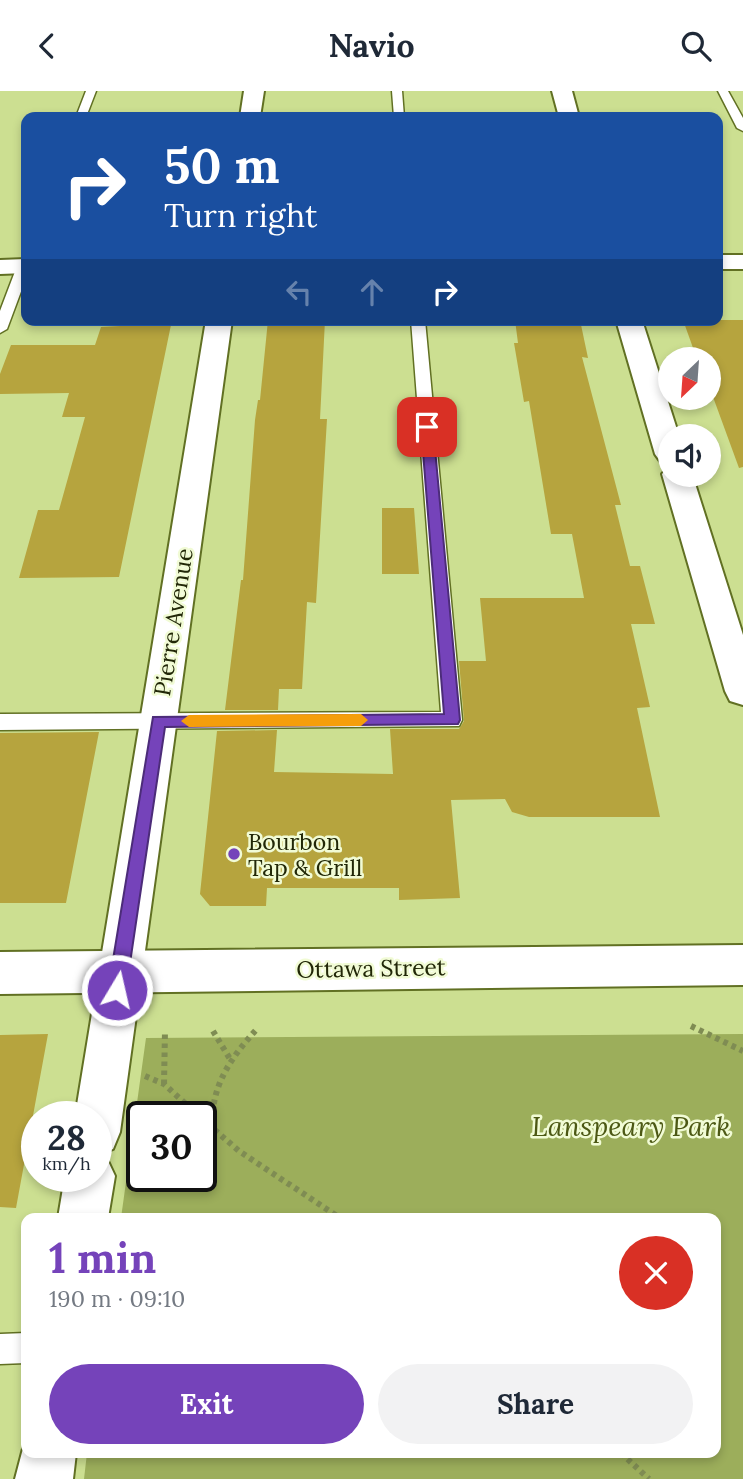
<!DOCTYPE html>
<html lang="en">
<head>
<meta charset="utf-8">
<style>
	:root { --surface:#fff; --page:#f2f2f3; --text:#1f2937; --muted:#747a83; --accent:#7543ba }
	body { margin:0; font-family:Lora,serif; background:var(--page); color:var(--text); height:100vh; display:flex; flex-direction:column; font-size:26px; white-space:nowrap }
	* { box-sizing:border-box; margin:0 }
	p { font-size:23px; color:var(--muted) }
	.icon { flex:none; width:38px; height:38px; fill:none; stroke:currentColor; stroke-width:2; stroke-linecap:round; stroke-linejoin:round }
	.map { position:relative; flex:1; overflow:hidden }
	.details { position:absolute; left:21px; top:1122px; width:700px; height:245px; display:flex; flex-direction:column; background:var(--surface); border-radius:14px; box-shadow:0 4px 10px #0003 }
	.details>* { flex:none }
	.banner { position:absolute; left:21px; top:21px; width:702px; height:214px; border-radius:14px; box-shadow:0 4px 10px #0003; background:#1a4fa0; color:#fff; overflow:hidden }
	.needle { width:46px; rotate:205deg }
	.fabs { position:absolute; left:658px; top:256px; display:grid; gap:14px }
	.fabs a { display:grid; place-items:center; width:63px; height:63px; border-radius:50%; background:var(--surface); box-shadow:0 4px 10px #0003; font-size:35px }
	.speed { position:absolute; left:21px; top:1010px; display:flex; gap:14px; font-size:35px; font-weight:700; text-align:center }
	.speed>* { display:grid; place-content:center; width:91px; height:91px; border-radius:50%; background:var(--surface); box-shadow:0 4px 10px #0003; line-height:1 }
	.speed small { font-size:18px; font-weight:400 }
	.speed .limit { border:4px solid #111; border-radius:10px; background:#fff; color:#111 }
	.pin { position:absolute; display:grid; place-items:center; width:60px; height:60px; color:#fff; margin:-30px; border-radius:14px; box-shadow:0 4px 10px #0006 }
	.me { position:absolute; width:77px; margin:-38px; rotate:9deg; stroke-linejoin:round; filter:drop-shadow(0 0 5px #0008) }
	.turn { display:flex; align-items:center; gap:24px; height:147px; padding:0 28px; font-size:32px }
	.turn .icon { width:91px; height:91px; stroke-width:2.5 }
	.turn b { display:block; font-size:49px; line-height:60px }
	.lanes { display:flex; align-items:center; height:66px; padding:0 28px; background:#0003; justify-content:center; gap:35px; direction:ltr }
	.lanes .off { opacity:.35 }
	.round { display:grid; place-items:center; flex:none; width:74px; height:74px; border-radius:37px; background:var(--page) }
	.summary { display:flex; align-items:center; justify-content:space-between; height:119px; padding:0 28px }
	h1 { font-size:42px; font-weight:700; line-height:52px; color:var(--accent) }
	.action { display:flex; gap:14px; margin-top:auto; padding:14px 28px }
	.action a { flex:1; height:80px; border-radius:42px; background:var(--accent); color:#fff; font-size:28px; font-weight:700; line-height:80px; text-align:center }
	.action a+a { background:var(--page); color:var(--text) }
	header { display:flex; justify-content:space-between; align-items:center; height:91px; padding:0 28px; background:var(--surface); font-size:32px; font-weight:700 }
	.map>svg:first-child { display:block }
	.green { fill:#9cae5b; fill-rule:evenodd }
	.building { fill:#b6a43e }
	.lines { fill:none; stroke-linecap:round; stroke-linejoin:round }
	.service-casing { stroke:#617023; stroke-width:3 }
	.minor-casing { stroke:#617023; stroke-width:4 }
	.tertiary-casing { stroke:#617023; stroke-width:4 }
	.path { stroke:#7f8c53; stroke-width:6; stroke-dasharray:4.5 4.5; stroke-linecap:butt }
	.service { fill:#fff; fill-rule:evenodd }
	.minor { fill:#fff; fill-rule:evenodd }
	.tertiary { fill:#fff; fill-rule:evenodd }
	.route { fill:#7543ba; stroke:#4c2c79; stroke-width:2 }
	.slow { fill:#f59e0b }
	.poi-dot { fill:#7543ba; stroke:#f1fbd5; stroke-width:2.5 }
	.labels { text-anchor:middle; dominant-baseline:central; stroke-width:5; stroke-linejoin:round; paint-order:stroke }
	.street-label { font-size:23px; fill:#212707; stroke:#f1fbd5 }
	.poi-label { font-size:23px; fill:#212707; stroke:#f1fbd5; text-anchor:start }
	.near-park-label { font-size:28px; font-style:italic; fill:#4c5814; stroke:#f1fbd5 }
</style>
</head>
<body>
<header><svg class="icon" aria-label="back" viewBox="0 0 24 24"><path d="M15 5l-7 7 7 7"/></svg>Navio<svg class="icon" aria-label="search" viewBox="0 0 24 24"><circle cx="10" cy="10" r="6"/><path d="M15 15l6 6"/></svg></header>
<div class="map">
<svg width="743" height="1388" viewBox="0 0 743 1388">
	<rect width="100%" height="100%" fill="#ccdf91"/>
	<path class="green" d="M743,943v445h-659l3,-26h629v-235h-595l25,-180zM142,1026h59v59h-59z"/>
	<path class="building" d="M122,229h50l-53,257 -100,1 19,-68h21l26,-93h-23l7,-24 -69,1v-20l11,-29h84l6,-18 19,-1z
		M268,229h57l-5,99h7l-11,184 -9,-1 -5,87h-23l-1,21h-53l16,-130h2l12,-160 3,-20h2z
		M515,229h65l8,38 -6,-1 39,148h-6l15,61h10l15,58h-24l19,83 -13,1 23,109h-131l-17,-5 -7,-13 -54,1 9,98 -61,2v-12h-132l-1,18h-56l-10,-12 17,-163 60,-1 -3,42 119,2 -3,-45h69l5,-8 -5,-60h27l-6,-63h104l-12,-64h-21l-22,-133 -5,1 -10,-59h4z
		M683,229h60v147l-4,1 -30,-82v-27h-12z
		M382,417h32l5,66h-37z
		M99,641l-33,171h-66v-170z
		M48,943l-32,174 -16,-1v-172z"/>
	<g class="lines">
		<defs>
			<path id="service" d="M86,0h10l-10,26h-10z
				M392,0h10l2,26h-10z
				M718,0h10l15,27v13l-6,-3z
				M26,166v21l-19,51 -7,4v-22l19,-50z
				M411,229h14l37,400 -3,6 -459,4v-16l441,-2z
				M26,1242v30l-26,1v-30z"/>
			<path id="minor" d="M244,0h20l-4,26h-20z
				M552,0h20l7,26h-20z
				M718,164h25v14h-25z
				M26,168v14l-26,1v-14z
				M206,229h26l-112,812 -7,17 -14,6 8,4 8,17 -7,42h-50l7,-42h31v-59h-21z
				M616,229h26l37,116h-9v27l-10,-2 -5,-7z
				M670,375v8h22l51,161v70l-13,-4 -5,-10 -63,-217z
				M26,1346v16h50l-3,26h-58z"/>
			<path id="tertiary" d="M743,854v40l-743,9v-42z"/>
		</defs>
		<use href="#service" class="service-casing"/>
		<use href="#minor" class="minor-casing"/>
		<use href="#tertiary" class="tertiary-casing"/>
		<path class="path" d="M691,935l52,25
			M213,940l17,28
			M145,985l19,8 36,33
			M164,993l1,-53
			M201,1027l38,33 101,67
			M213,1040c-4,-42 16,-71 43,-101
			M621,1362l28,26"/>
		<use href="#service" class="service"/>
		<use href="#minor" class="minor"/>
		<use href="#tertiary" class="tertiary"/>
	</g>
	<path class="route" d="M427,332l6,4 27,293 -2,4 -293,3 -39,263 -3,6 -6,3 -7,-3 -2,-6 45,-273 291,-3 -23,-287z"/>
	<path class="slow" d="M361,623l7,6 -7,6 -172,1 -8,-6 8,-6z"/>
	<circle class="poi-dot" cx="234" cy="763" r="7"/>
	<g class="labels">
		<g class="street-label">
			<text transform="translate(173 531) rotate(-81)">Pierre Avenue</text>
			<text transform="translate(371 877) rotate(-1)">Ottawa Street</text>
		</g>
		<g class="poi-label">
			<text x="248" y="750">Bourbon<tspan x="248" dy="26">Tap &amp; Grill</tspan></text>
		</g>
		<g class="near-park-label">
			<text x="631" y="1035">Lanspeary Park</text>
		</g>
	</g>
</svg>
<div class="fabs">
<a><svg class="needle" viewBox="-14 -14 28 28"><path d="M0-13l5 13h-10z" fill="#e53935"/><path d="M0 13l5-13h-10z" fill="#747a83"/></svg></a>
<a><svg class="icon" aria-label="sound" viewBox="0 0 24 24"><path d="M4 9h4l5-4v14l-5-4H4zM17 9q2 3 0 6"/></svg></a>
</div>
<div class="speed"><div>28<small>km/h</small></div><div class="limit">30</div></div>
<div class="pin" style="left:427px;top:336px;background:#d93025"><svg class="icon" aria-label="arrive" viewBox="0 0 24 24"><path d="M6 21V4h12l-3 4 3 4H6"/></svg></div>
<svg class="me" style="left:117px;top:899px" viewBox="-20 -20 40 40"><circle r="17" fill="#7543ba" stroke="#fff" stroke-width="3"/><path d="M0-11L8 9 0 5-8 9z" fill="#fff"/></svg>
<div class="banner">
<div class="turn"><svg class="icon" aria-label="right" viewBox="0 0 24 24"><path d="M7 20v-9h11M14 6l5 5-5 5"/></svg><div><b>50 m</b>Turn right</div></div>
<div class="lanes"><svg class="icon off" aria-label="left" viewBox="0 0 24 24"><path d="M17 20v-9H6M10 6l-5 5 5 5"/></svg><svg class="icon off" aria-label="ahead" viewBox="0 0 24 24"><path d="M12 20V5M6 11l6-6 6 6"/></svg><svg class="icon" aria-label="right" viewBox="0 0 24 24"><path d="M7 20v-9h11M14 6l5 5-5 5"/></svg></div>
</div>
<section class="details">
<div class="summary"><div><h1>1 min</h1><p>190 m · 09:10</p></div><a class="round" style="background:#d93025;color:#fff"><svg class="icon" aria-label="close" viewBox="0 0 24 24"><path d="M6 6l12 12M18 6L6 18"/></svg></a></div>
<div class="action"><a>Exit</a><a>Share</a></div>
</section>
</div>
</body>
</html>
